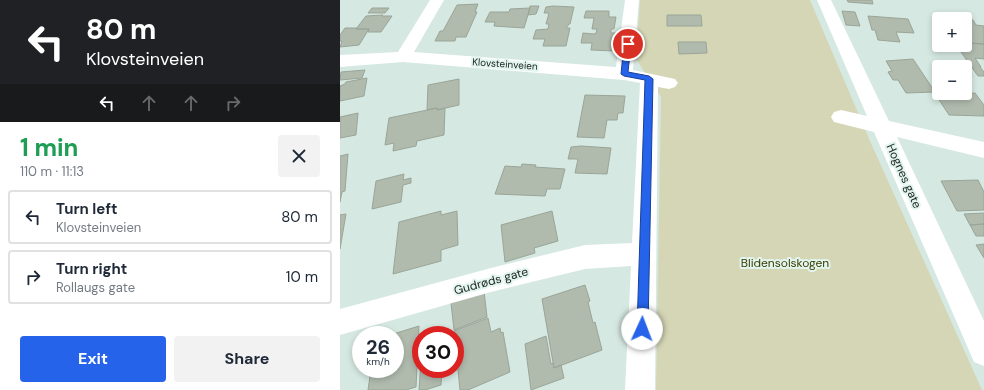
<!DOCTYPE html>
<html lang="en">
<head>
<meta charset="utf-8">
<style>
	:root { --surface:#fff; --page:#f2f2f3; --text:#1f2937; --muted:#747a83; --line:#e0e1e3; --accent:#2563eb }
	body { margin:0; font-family:"DM Sans",sans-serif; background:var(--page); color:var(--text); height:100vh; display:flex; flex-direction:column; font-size:15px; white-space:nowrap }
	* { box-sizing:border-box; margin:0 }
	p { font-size:13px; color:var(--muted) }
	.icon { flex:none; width:22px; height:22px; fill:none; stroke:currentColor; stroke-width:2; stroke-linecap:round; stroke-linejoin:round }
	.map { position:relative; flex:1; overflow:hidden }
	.side { display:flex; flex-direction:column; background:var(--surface); width:340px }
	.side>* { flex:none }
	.hud { background:#202124; color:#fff; overflow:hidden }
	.tools { position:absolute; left:592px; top:12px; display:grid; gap:8px }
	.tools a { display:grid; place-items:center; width:40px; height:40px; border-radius:4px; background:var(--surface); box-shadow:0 2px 6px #0003; font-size:20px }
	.speed { position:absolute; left:12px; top:326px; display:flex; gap:8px; font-size:20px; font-weight:700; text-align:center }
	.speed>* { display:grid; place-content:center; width:52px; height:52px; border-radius:50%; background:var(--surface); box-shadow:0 2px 6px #0003; line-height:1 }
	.speed small { font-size:10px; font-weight:400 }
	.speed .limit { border:6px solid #d22; background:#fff; color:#111 }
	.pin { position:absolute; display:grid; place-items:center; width:34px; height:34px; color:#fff; margin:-17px; border:2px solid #fff; border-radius:50%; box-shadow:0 1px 4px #0007 }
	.me { position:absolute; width:44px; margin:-22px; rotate:2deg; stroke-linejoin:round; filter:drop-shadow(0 0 3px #0008) }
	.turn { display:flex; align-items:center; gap:14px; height:84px; padding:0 20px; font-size:18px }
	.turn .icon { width:52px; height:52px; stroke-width:2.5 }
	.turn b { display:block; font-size:28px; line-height:34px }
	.lanes { display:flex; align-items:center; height:38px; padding:0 20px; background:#0003; justify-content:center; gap:20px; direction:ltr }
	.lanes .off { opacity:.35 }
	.round { display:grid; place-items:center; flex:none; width:42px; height:42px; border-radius:4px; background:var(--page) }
	.summary { display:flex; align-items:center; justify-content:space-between; height:68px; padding:0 20px }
	h1 { font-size:24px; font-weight:700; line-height:30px; color:#1e9e55 }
	.cta { display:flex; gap:8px; margin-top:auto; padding:8px 20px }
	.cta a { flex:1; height:46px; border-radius:4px; background:var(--accent); color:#fff; font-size:16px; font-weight:700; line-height:46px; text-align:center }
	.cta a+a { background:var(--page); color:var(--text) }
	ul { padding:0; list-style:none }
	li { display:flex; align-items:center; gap:12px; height:54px; margin:0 8px 6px; padding:0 12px; border:2px solid var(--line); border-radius:4px }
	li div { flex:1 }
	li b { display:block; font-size:15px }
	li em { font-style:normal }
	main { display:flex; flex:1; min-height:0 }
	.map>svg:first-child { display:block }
	.green { fill:#d5d6b5 }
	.building { fill:#b0bbae; stroke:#9aa598 }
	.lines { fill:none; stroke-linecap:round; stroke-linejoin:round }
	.street { fill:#fff; fill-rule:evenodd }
	.route { fill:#2563eb; stroke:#184099 }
	.labels { text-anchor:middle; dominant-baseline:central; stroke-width:4; stroke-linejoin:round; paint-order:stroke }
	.far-street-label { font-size:10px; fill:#222926; stroke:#e2f5ee }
	.street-label { font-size:12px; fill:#222926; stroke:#e2f5ee }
	.park-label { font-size:12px; fill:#3c3c00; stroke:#e2f5ee }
</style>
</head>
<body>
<main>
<section class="side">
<div class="hud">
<div class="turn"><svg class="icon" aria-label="left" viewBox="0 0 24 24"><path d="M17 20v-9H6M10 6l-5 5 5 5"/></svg><div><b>80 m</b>Klovsteinveien</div></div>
<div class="lanes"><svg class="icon" aria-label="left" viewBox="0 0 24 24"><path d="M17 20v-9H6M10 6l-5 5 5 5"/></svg><svg class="icon off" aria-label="ahead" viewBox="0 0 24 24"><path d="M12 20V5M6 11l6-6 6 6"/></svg><svg class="icon off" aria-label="ahead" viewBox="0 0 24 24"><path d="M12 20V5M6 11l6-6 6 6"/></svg><svg class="icon off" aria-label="right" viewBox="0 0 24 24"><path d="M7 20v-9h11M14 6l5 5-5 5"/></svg></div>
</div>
<div class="summary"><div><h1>1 min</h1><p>110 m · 11:13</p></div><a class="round"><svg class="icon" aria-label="close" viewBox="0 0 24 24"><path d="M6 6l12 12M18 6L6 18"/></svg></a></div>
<ul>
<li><svg class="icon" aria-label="left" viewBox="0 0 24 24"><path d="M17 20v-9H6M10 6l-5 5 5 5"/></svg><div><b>Turn left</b><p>Klovsteinveien</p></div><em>80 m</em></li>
<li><svg class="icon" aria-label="right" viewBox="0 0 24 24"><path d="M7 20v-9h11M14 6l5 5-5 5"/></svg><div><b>Turn right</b><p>Rollaugs gate</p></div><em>10 m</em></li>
</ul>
<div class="cta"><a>Exit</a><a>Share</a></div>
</section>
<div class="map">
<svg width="644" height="390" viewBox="0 0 644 390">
	<rect width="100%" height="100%" fill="#d5e8e1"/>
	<path class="green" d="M300,0h170l60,141 112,249h-326l5,-293 -25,-38z"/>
	<path class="building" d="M507,0h25l1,4 -25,-2z
		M138,4l-3,8h2l-11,25h-10l-1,4h-20l5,-10h3l14,-26z
		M190,6h9l-3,8 -8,1z
		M213,6l21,1 -4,17h-1l-3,4h4l-4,18h-23l2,-7h-12l3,-9 12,-1 1,-5h-3l3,-11h-5l2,-6z
		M32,8h17l-4,5h-17z
		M190,8l-6,20 -30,-2 1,-4h-10l5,-10h19l1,-3z
		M246,11h23v6h7l-2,12h-3v4h5l-2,18 -23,-1 1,-7h-11l2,-10 11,1 2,-1 1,-4h-5l2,-11h-10z
		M502,11l13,1 5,14 -14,-1z
		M43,15l-1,1h10l-11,16h-13l1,-3h-13l10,-13z
		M327,15h34l1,11h-35z
		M528,16l40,3 6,14 -18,-1 4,10 -22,-2 -3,-10h-3z
		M625,20h8l3,5 8,1v18l-17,-1 -2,-4z
		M5,28h12l-1,1h13l-10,16 -19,2 2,-6h-2v-6z
		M625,39l2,4 17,1v15l-9,-1 6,9h-1l4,5v4h-6l-22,-31h9z
		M338,42h28l1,11 -28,1z
		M573,59l22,33 -29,1 -8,-13h-5l-5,-8 4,-1 -6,-10z
		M25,70l-3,8 -22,2 1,-8z
		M27,78l-3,18 -24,5v-15l5,-2 1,-2z
		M119,79v26l-22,5v-2l-10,2 1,-25z
		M635,93l9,12v11l-35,-1 -13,-20z
		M245,95l40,1 -2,17h-5l-1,7h-10l-3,18 -27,-1z
		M97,108v2l8,-2 -1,27 -27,6 -1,5 -23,5 1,-8 -9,2 4,-27z
		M18,113l-2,22 -16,3v-21z
		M241,146l30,2 -4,26 -32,-1 3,-14h-10l3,-12z
		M8,154l-3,37 -3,1 -2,10v-46z
		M182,164l14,1 -1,2 30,2 -5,20h-13l-2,7 -50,-2 10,-28 16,1z
		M64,174l-1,6 8,-2v5l-8,2 -2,17 -29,7 4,-28z
		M638,180l6,12v18l-27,1 -16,-30z
		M101,211v4l16,-4 1,34 -17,5v11l-48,13 6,-52z
		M212,211l6,30 -24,7 1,5 -30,9 -4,-37z
		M644,213v11l-14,1 -6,-11z
		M6,214l-6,35v-34z
		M644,224v12h-8l-6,-11z
		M644,244v14l-8,-13z
		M245,285l5,16 -2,1 5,21 2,-1 7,28 -48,18 -12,-69z
		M144,291l3,26 -33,13 -3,-27z
		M148,318l3,14 9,-4 1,5 2,-1 7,40 -42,18h-8l-6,-59z
		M79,326l-3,61 -10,3h-38l3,-21h24v-34h-5z
		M206,336l5,28 2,-1 1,5 7,-3 3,13 -33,12 -6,-46z
		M81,361v8h21l-1,16 -16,5h-6z"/>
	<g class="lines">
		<path class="street" d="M90,0h14l-30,52 202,15 9,-67h14l-6,70 42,9 3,4 -3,4 -6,2 -11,-2 -3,303h-30l6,-124 -46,3 -94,23 -151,43v-26l151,-41 94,-23 47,-2 8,-160 -16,-3 -221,-18 -63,5v-12l58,-3z
			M477,0h14l58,121 95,21v16l-87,-21 87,184v45l-10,-4 -100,-230 -40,-10 -3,-5 3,-5 7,-2 26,6z"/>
	</g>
	<path class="route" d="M288,42l3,2 -3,28 21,4 4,3 -5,250 -2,4 -4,2 -4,-2 -1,-4 8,-249 -21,-4 -3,-2 3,-30z"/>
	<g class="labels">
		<g class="far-street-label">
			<text transform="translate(165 64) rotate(4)">Klovsteinveien</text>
		</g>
		<g class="street-label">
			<text transform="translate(564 176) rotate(66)">Hognes gate</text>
			<text transform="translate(151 281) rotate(-15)">Gudrøds gate</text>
		</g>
		<g class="park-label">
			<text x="445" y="263">Blidensolskogen</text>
		</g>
	</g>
</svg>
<div class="tools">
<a>+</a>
<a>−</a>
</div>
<div class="speed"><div>26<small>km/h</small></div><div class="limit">30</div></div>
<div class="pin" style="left:288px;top:44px;background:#d93025"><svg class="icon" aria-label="arrive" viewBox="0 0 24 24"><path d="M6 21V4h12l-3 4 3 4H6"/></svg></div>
<svg class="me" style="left:302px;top:329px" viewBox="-20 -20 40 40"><circle r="19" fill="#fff"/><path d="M0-13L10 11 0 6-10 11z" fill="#2563eb"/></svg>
</div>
</main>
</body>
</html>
